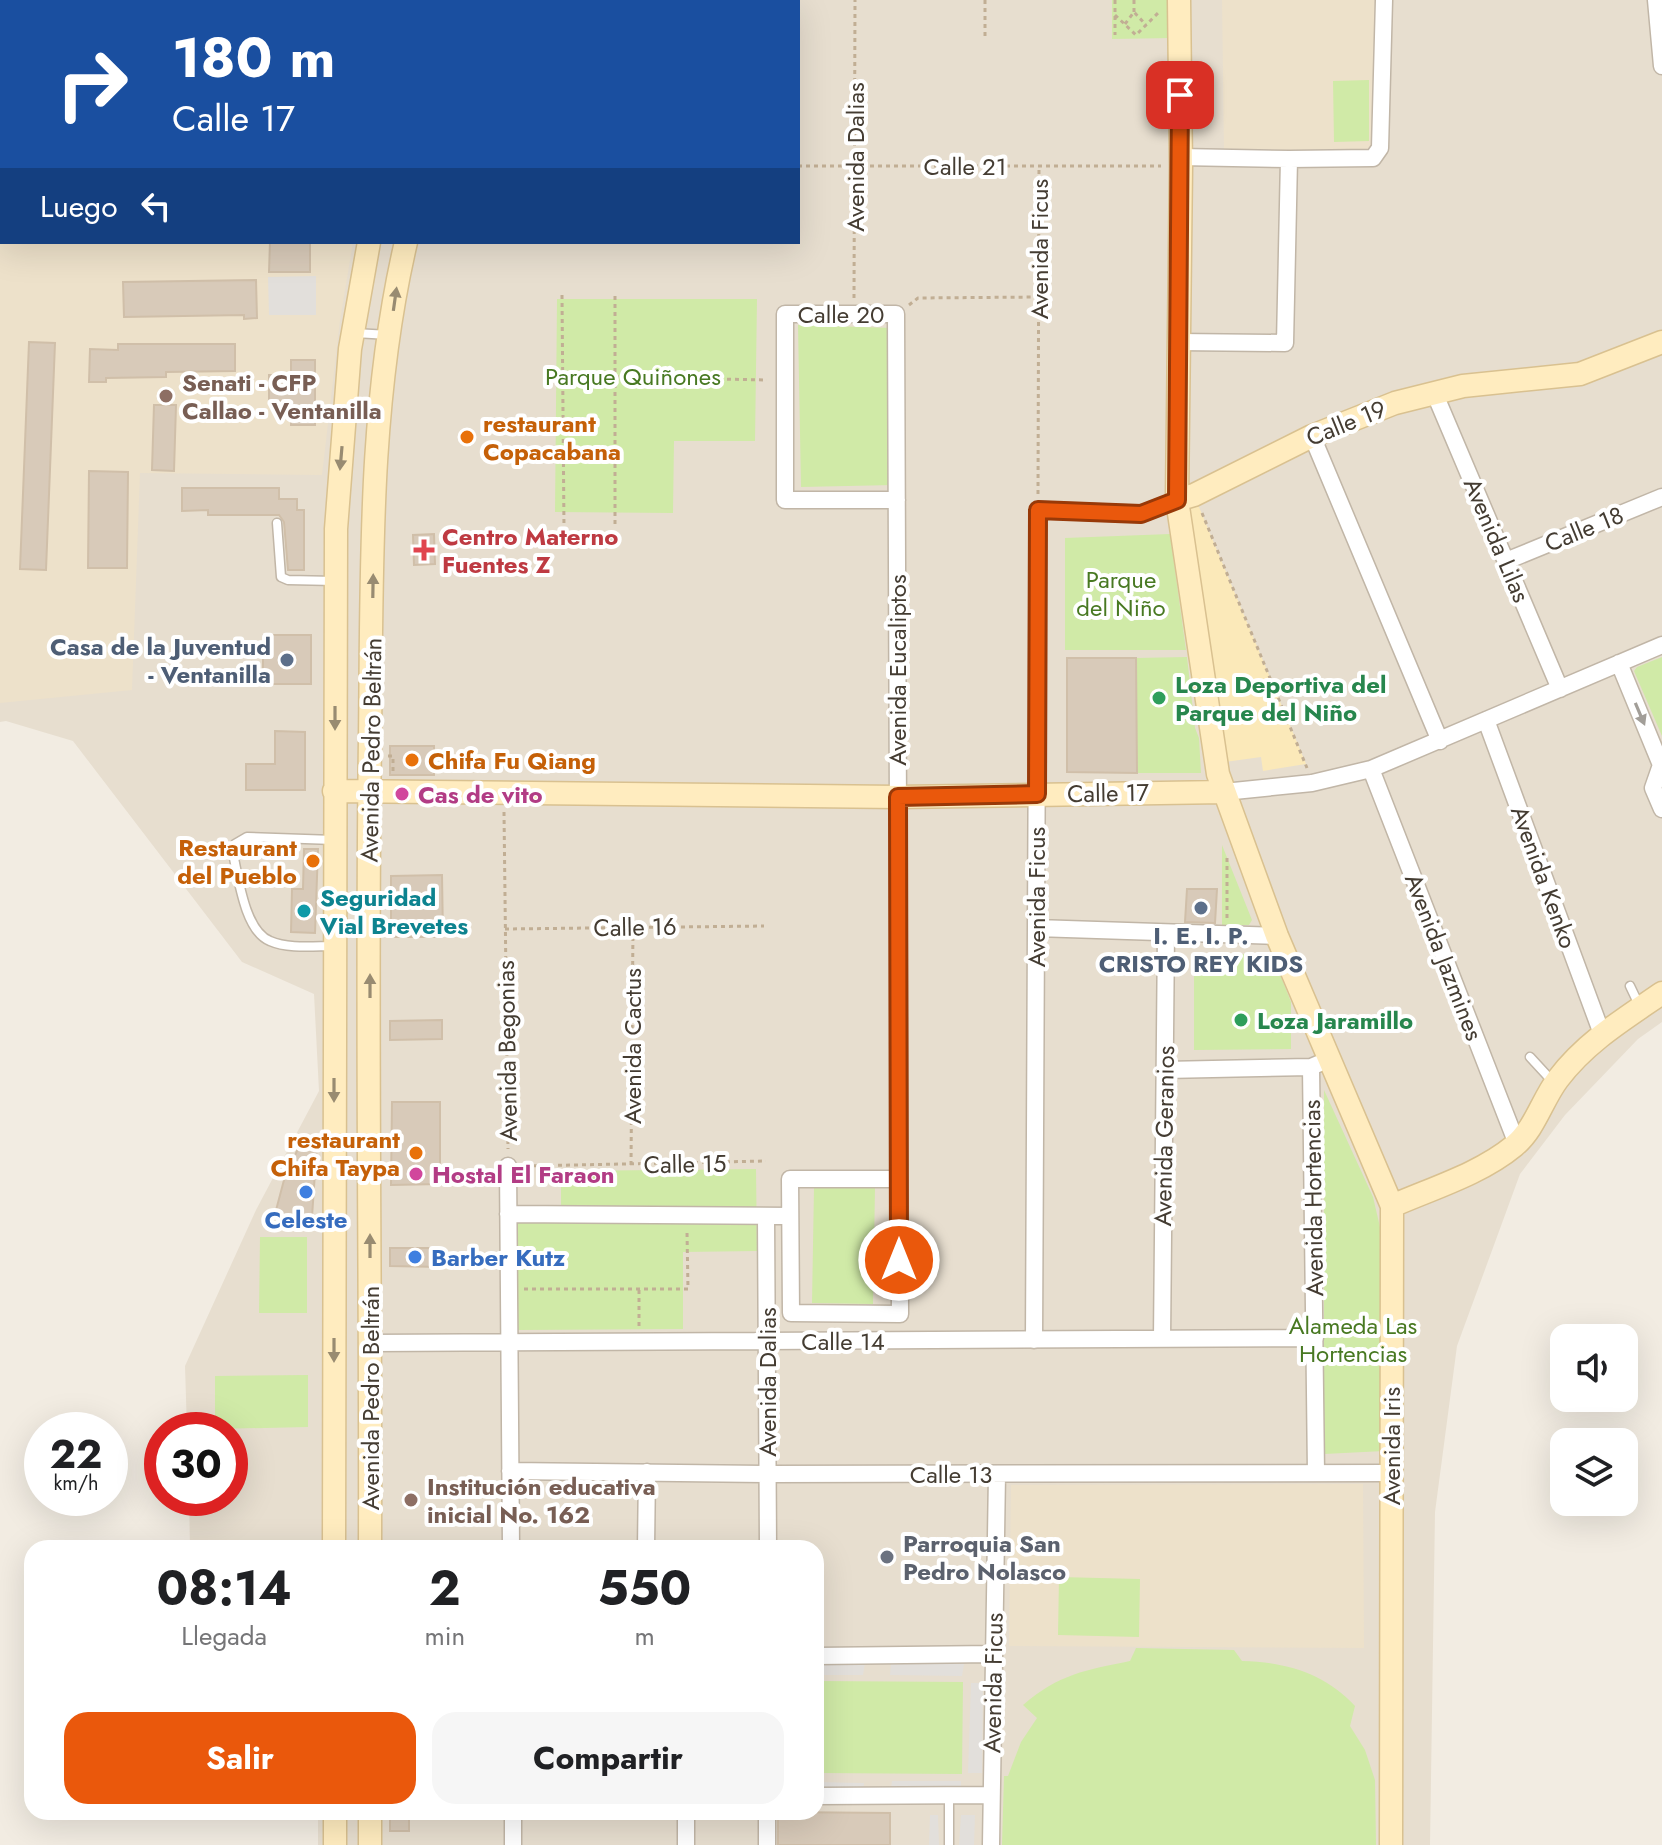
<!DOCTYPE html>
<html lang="es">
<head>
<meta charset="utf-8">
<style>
	:root { --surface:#fff; --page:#f6f6f6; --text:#202124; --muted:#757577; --accent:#ea580c }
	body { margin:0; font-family:Jost,sans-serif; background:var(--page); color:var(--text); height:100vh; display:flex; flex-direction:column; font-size:30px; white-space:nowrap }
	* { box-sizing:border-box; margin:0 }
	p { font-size:26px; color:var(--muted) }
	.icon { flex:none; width:44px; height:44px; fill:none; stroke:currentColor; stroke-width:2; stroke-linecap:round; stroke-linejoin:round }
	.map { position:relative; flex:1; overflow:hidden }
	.side { position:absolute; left:24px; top:1540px; width:800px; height:280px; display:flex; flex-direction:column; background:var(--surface); border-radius:24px; box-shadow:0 8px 32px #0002 }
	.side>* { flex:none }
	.hud { position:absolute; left:0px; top:0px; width:800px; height:244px; box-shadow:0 8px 32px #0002; background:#1a4fa0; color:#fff; overflow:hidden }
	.buttons { position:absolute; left:1550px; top:1324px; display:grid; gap:16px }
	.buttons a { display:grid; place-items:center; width:88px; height:88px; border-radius:16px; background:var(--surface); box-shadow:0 8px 32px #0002; font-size:40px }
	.speed { position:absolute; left:24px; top:1412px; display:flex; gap:16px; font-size:40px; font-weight:700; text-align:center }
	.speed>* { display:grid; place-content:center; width:104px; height:104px; border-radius:50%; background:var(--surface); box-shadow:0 8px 32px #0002; line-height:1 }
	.speed small { font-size:20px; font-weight:400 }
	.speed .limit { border:12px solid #d22; background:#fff; color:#111 }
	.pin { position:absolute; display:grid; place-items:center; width:68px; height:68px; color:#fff; margin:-34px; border-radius:16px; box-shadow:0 4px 12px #0006 }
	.me { position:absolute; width:88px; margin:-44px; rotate:0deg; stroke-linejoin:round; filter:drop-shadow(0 0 6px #0008) }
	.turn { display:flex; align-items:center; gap:28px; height:168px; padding:0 40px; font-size:36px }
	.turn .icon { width:104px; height:104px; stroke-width:2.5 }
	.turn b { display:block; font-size:56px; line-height:68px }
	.then { display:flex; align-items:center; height:76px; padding:0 40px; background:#0003; gap:16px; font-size:30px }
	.eta { display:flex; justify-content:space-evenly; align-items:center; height:136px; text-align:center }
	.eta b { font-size:48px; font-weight:700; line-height:56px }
	.cta { display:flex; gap:16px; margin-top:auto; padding:16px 40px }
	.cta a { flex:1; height:92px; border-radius:24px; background:var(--accent); color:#fff; font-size:32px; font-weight:700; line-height:92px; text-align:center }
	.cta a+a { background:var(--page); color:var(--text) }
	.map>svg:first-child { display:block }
	.residential { fill:#e7decf; fill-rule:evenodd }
	.education { fill:#ede1ca }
	.green { fill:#d0eaa7 }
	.sand { fill:#fbe9b9 }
	.parking { fill:#e2dfdb }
	.building { fill:#d8cab9; stroke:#d0bfa9; stroke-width:2 }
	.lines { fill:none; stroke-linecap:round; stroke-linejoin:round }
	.lane-casing { stroke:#c1b6a7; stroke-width:11 }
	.street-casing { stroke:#c1b6a7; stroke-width:19 }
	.secondary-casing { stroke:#d9c190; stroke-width:25 }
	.path { stroke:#c1ae94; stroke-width:3; stroke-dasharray:4 4; stroke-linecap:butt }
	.lane { stroke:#fff; stroke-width:8 }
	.street { stroke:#fff; stroke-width:16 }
	.secondary { stroke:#ffecbf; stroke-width:22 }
	.oneway { fill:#988b71 }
	.oneway2 { fill:#a29e98 }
	.route-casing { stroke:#983908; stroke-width:20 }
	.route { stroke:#ea580c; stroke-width:14 }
	.education-dot { fill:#8d6e63; stroke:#fff; stroke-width:3 }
	.food-dot { fill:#e8710a; stroke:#fff; stroke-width:3 }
	.health-dot { fill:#e0444e; stroke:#fff; stroke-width:3 }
	.service-dot { fill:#5c6f8a; stroke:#fff; stroke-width:3 }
	.leisure-dot { fill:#2e9e5b; stroke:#fff; stroke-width:3 }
	.hotel-dot { fill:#d1479c; stroke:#fff; stroke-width:3 }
	.culture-dot { fill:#0f9aa8; stroke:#fff; stroke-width:3 }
	.shop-dot { fill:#3f7fe0; stroke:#fff; stroke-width:3 }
	.worship-dot { fill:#6b7280; stroke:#fff; stroke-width:3 }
	.labels { text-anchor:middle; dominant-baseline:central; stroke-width:8; stroke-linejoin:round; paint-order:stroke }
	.street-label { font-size:24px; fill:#443c32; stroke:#fff }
	.park-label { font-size:24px; fill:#487922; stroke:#fff }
	.education-label { font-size:24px; font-weight:bold; fill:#785e54; stroke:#fff; text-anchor:start }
	.food-label { font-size:24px; font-weight:bold; fill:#c56008; stroke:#fff; text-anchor:start }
	.health-label { font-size:24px; font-weight:bold; fill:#be3a42; stroke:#fff; text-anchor:start }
	.service-label { font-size:24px; font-weight:bold; fill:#4e5e75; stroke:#fff; text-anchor:end }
	.leisure-label { font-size:24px; font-weight:bold; fill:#27864d; stroke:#fff; text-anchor:start }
	.hotel-label { font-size:24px; font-weight:bold; fill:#b23c85; stroke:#fff; text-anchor:start }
	.culture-label { font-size:24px; font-weight:bold; fill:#0d838f; stroke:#fff; text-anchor:start }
	.shop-label { font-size:24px; font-weight:bold; fill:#366cbe; stroke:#fff }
	.worship-label { font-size:24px; font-weight:bold; fill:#5b616d; stroke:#fff; text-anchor:start }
</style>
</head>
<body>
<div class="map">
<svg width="1662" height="1845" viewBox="0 0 1662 1845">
	<rect width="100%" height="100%" fill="#f2ece2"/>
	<path class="residential" d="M0,0h1662v1022l-24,17 -73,76 -45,59 -63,172 -22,166 -5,333h-1112v-33h498v-264h-626l-1,-50h41v-68h-43l-2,-64 71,-156 63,-119 -5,-97 -72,-32 -169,-221 -67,-20 -6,1zM2,2h796v240h-796z"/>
	<path class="education" d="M1222,0h154l-3,145 -9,10 -140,-4z
		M0,143l2,99h351l-13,78 -18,155 -182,-2 -8,217 -132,13z
		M1363,1484l1,164 -355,-2 2,-161z"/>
	<path class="green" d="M1112,0h60l1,38 -61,1z
		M1369,80v61l-35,1 -1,-61z
		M557,299h200l-2,142h-81l-1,72 -118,-1z
		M798,325l94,3 2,157 -93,2z
		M1170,534l16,116h-121v-112z
		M1187,657l8,71 4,10 2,35h-64l-1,-115z
		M1662,657v79l-28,-65 3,-4z
		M1222,845l30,75 -3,5h-27z
		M1194,954h78l19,48v47l-97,1z
		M1324,1090l49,107 7,30 4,224 -60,3z
		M756,1169l1,82 -74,1v77l-166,1 -1,-109 45,-1v-49z
		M814,1187l61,1 -2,116 -61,-1z
		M260,1237h47v76h-48z
		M308,1375v52l-93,2v-53z
		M1059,1577l81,2 -1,58 -81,-2z
		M1136,1648l98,2 8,11c43,1 83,12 113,45l-5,20 15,24 10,30 1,65h-374l2,-69h4l13,-34 16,-24 -14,-13c36,-31 63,-35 107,-44z
		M816,1681l147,1 -1,92 -146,-1z"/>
	<path class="sand" d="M1194,495l112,269 -43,7 -2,-14 -36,5 -37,-260z"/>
	<path class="parking" d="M316,276v39h-47l-1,-38z
		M816,1663h49l-2,12h-47z
		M891,1663l73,1 -2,12 -72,-1z
		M971,1683h12l-1,90h-14z
		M892,1781h69v14h-71z
		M816,1782l48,1 -1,12 -47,1z
		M930,1815h8l1,30h-10z
		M961,1815h14l-1,30h-15z"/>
	<path class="building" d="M270,242h40v30h-41z
		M256,280l1,38 -13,1v-4l-120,2 -1,-35z
		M29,342l26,1 -9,227 -26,-1z
		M118,344h117v27l-69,1v5l-60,1v4h-17l1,-33 28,1z
		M291,360h24v65h-24v-24h-22v-26h22z
		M154,405h22l-2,66 -22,-1z
		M89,471l39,1 -1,96h-39z
		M182,488h97v11h18v11h7v60h-16l-4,-48 -5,-7h-71v-5l-26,1z
		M434,534l1,30 -21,1 -1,-30z
		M263,635h48v49h-48z
		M1067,658h69l1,115 -70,-1z
		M275,731l30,1v58h-59v-26h29z
		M390,746h44v29h-44z
		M304,849h14l-3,84 -24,-1 1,-43h11z
		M442,875l1,62h-52v-61z
		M1187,889h30l-2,34 -30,-1z
		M442,1020v19l-52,1v-19z
		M392,1102h48v82l-49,1z
		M317,1143l-5,74 -37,-3 9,-34 16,-36z
		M390,1248h50v19l-50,-1z
		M390,1812h19v19h-19z
		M778,1812l112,1v32h-112z"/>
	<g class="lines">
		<defs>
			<path id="lane" d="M355,333l34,2
				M277,523l4,54 7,3 47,1
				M334,946c-20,0 -46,3 -64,-5 -26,-10 -32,-67 -38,-92l3,-5 12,-7 87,3
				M1630,986l10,21
				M1530,1057l24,26
				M949,1795v50"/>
			<path id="street" d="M1656,0l6,66
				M1180,157l109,2 84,-1 7,-10 4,-148
				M1178,342l107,1 4,-184
				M1434,392l126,297
				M1312,436l128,305
				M897,500h-112v-186h111l4,1000 -109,-1 -1,-134h109
				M1506,561l156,-64
				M1619,663l42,102 -8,23 9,21
				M1486,720l116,314
				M1371,769l146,375
				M1224,792l88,-9 59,-14 291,-124
				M1036,928l241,8
				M1311,1067l5,406
				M1165,1070l146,-3 7,-3
				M508,1166l3,382
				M508,1214l282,2
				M766,1217l2,331
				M1162,1339l4,-406
				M1034,1340l4,-830 103,4 36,-14
				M371,1343l944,-5
				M510,1471l258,3 623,-1
				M646,1548l1,-76
				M816,1656l178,-2
				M816,1796l175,-1
				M513,1812v33
				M686,1812v33
				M767,1812v33
				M991,1845l6,-371"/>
			<path id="secondary" d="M1179,0l2,166 -4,334 41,274 59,162 115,270 -1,639
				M433,2v-2
				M466,2l1,-2
				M1177,500l17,-5 118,-59 83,-33 68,-17 117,-12 82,-32
				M334,791l564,6 326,-5
				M1392,1206c41,-18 88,-32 122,-60 21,-17 28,-46 44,-67 28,-37 66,-60 104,-86
				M334,1548l2,-1019 14,-180 19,-107
				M370,1548c1,-270 -4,-539 0,-809 2,-165 -2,-335 36,-497
				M335,1812v33
				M370,1812v33"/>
		</defs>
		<use href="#lane" class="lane-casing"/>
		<use href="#street" class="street-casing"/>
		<use href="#secondary" class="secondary-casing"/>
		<path class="path" d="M985,0v37
			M1115,0v35
			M1134,0v12
			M7,2l1,-2
			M0,13l2,-4
			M1115,15l21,20 23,-23
			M1125,24l9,-12 12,13
			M0,139h2
			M798,166h363
			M562,295l2,234
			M615,296v232
			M854,298l1,-298
			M909,305l9,-7 121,-1
			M615,377l152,3
			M1038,494l1,-328
			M1202,513l105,255
			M388,756h5v16
			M504,812l4,337
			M1227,858v61
			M505,929l259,-3
			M631,1165l2,-238
			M526,1166l240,-5
			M524,1289h164l-1,-57
			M639,1326v-37"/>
		<use href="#lane" class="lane"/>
		<use href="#street" class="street"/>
		<use href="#secondary" class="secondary"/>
	</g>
	<defs><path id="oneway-solid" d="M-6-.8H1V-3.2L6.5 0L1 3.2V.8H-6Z" transform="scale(2)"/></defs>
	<g class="oneway">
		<use href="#oneway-solid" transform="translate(395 299) rotate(-82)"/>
		<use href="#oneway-solid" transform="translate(341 458) rotate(95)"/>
		<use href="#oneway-solid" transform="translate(373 586) rotate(-89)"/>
		<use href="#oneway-solid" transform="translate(335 718) rotate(90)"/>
		<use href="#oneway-solid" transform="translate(370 986) rotate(-90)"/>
		<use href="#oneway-solid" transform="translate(334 1090) rotate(90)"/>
		<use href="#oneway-solid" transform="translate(370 1246) rotate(-90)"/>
		<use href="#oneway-solid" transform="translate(334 1350) rotate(90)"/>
	</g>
	<use class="oneway2" href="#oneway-solid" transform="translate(1640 714) rotate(67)"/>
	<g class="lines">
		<defs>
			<path id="route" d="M899,1260l-1,-463 139,-3 1,-284 103,4 36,-14 3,-405"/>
		</defs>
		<use href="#route" class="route-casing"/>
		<use href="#route" class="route"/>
	</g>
	<g class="education-dot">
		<circle cx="166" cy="396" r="8"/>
		<circle cx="411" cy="1500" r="8"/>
	</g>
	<g class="food-dot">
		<circle cx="467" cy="437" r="8"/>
		<circle cx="412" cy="760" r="8"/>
		<circle cx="313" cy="861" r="8"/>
		<circle cx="416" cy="1153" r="8"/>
	</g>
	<path class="health-dot" d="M420 538h8v8h8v8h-8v8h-8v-8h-8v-8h8z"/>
	<g class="service-dot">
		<circle cx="287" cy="660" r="8"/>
		<circle cx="1201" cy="908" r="8"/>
	</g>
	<g class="leisure-dot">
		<circle cx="1159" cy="698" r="8"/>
		<circle cx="1241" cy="1020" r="8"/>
	</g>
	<g class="hotel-dot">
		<circle cx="402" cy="794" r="8"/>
		<circle cx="416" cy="1174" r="8"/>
	</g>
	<circle class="culture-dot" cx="304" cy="911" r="8"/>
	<g class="shop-dot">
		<circle cx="306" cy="1192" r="8"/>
		<circle cx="415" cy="1257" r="8"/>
	</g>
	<circle class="worship-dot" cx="887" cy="1557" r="8"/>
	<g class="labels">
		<g class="street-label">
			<text transform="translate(855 157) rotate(-90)">Avenida Dalias</text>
			<text x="965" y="166">Calle 21</text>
			<text transform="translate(1039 249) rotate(-90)">Avenida Ficus</text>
			<text x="841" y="314">Calle 20</text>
			<text transform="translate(1346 423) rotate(-22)">Calle 19</text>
			<text transform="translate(1584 529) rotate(-22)">Calle 18</text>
			<text transform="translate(1497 540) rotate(67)">Avenida Lilas</text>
			<text transform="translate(897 670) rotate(-90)">Avenida Eucaliptos</text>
			<text transform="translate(371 750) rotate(-89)">Avenida Pedro Beltrán</text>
			<text transform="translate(1108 793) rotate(-1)">Calle 17</text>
			<text transform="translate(1544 877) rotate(70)">Avenida Kenko</text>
			<text transform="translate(1036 897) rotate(-90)">Avenida Ficus</text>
			<text transform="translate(635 927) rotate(-1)">Calle 16</text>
			<text transform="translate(1444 957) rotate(69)">Avenida Jazmines</text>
			<text transform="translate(632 1046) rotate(-90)">Avenida Cactus</text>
			<text transform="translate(507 1051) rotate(-91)">Avenida Begonias</text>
			<text transform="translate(1164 1136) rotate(-89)">Avenida Geranios</text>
			<text transform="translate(685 1164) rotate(-1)">Calle 15</text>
			<text transform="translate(1313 1198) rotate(-91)">Avenida Hortencias</text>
			<text x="843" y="1341">Calle 14</text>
			<text transform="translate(767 1382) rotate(-90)">Avenida Dalias</text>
			<text transform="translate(370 1398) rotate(-90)">Avenida Pedro Beltrán</text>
			<text transform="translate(1391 1446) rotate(-90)">Avenida Iris</text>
			<text x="951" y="1474">Calle 13</text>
			<text transform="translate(993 1683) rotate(-89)">Avenida Ficus</text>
		</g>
		<g class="park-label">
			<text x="633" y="376">Parque Quiñones</text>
			<text x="1121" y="579">Parque<tspan x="1121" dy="28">del Niño</tspan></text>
			<text x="1353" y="1325">Alameda Las<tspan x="1353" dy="28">Hortencias</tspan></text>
		</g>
		<g class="education-label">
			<text x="182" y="382">Senati - CFP<tspan x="182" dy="28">Callao - Ventanilla</tspan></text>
			<text x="427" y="1486">Institución educativa<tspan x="427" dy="28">inicial No. 162</tspan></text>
		</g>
		<g class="food-label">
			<text x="483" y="423">restaurant<tspan x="483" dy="28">Copacabana</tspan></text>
			<text x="428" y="760">Chifa Fu Qiang</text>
			<text x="297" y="847" text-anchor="end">Restaurant<tspan x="297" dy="28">del Pueblo</tspan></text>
			<text x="400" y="1139" text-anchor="end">restaurant<tspan x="400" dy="28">Chifa Taypa</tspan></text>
		</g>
		<g class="health-label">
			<text x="442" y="536">Centro Materno<tspan x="442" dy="28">Fuentes Z</tspan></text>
		</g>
		<g class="service-label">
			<text x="271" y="646">Casa de la Juventud<tspan x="271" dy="28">- Ventanilla</tspan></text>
			<text x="1201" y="935" text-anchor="middle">I. E. I. P.<tspan x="1201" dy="28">CRISTO REY KIDS</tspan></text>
		</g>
		<g class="leisure-label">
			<text x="1175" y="684">Loza Deportiva del<tspan x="1175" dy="28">Parque del Niño</tspan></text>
			<text x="1257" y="1020">Loza Jaramillo</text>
		</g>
		<g class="hotel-label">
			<text x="418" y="794">Cas de vito</text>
			<text x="432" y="1174">Hostal El Faraon</text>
		</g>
		<g class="culture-label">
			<text x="320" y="897">Seguridad<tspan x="320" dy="28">Vial Brevetes</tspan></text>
		</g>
		<g class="shop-label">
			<text x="306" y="1219">Celeste</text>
			<text x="431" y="1257" text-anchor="start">Barber Kutz</text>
		</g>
		<g class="worship-label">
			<text x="903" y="1543">Parroquia San<tspan x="903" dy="28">Pedro Nolasco</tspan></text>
		</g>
	</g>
</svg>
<div class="buttons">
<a><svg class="icon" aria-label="sound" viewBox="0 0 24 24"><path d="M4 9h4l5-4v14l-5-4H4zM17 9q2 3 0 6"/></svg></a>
<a><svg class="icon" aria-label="layers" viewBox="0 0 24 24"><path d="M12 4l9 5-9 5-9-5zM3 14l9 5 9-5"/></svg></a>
</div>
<div class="speed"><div>22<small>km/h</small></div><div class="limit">30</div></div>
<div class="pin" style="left:1180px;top:95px;background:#d93025"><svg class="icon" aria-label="arrive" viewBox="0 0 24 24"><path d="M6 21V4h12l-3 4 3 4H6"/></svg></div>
<svg class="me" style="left:899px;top:1260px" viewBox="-20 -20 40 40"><circle r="17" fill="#ea580c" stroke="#fff" stroke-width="3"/><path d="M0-11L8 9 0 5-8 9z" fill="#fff"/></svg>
<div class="hud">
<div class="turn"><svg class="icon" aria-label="right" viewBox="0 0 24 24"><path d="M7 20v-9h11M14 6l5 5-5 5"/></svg><div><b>180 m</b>Calle 17</div></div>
<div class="then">Luego<svg class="icon" aria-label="left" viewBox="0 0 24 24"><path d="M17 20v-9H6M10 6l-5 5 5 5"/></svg></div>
</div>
<section class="side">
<div class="eta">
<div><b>08:14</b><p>Llegada</p></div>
<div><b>2</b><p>min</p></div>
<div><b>550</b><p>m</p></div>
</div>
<div class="cta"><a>Salir</a><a>Compartir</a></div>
</section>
</div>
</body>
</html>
